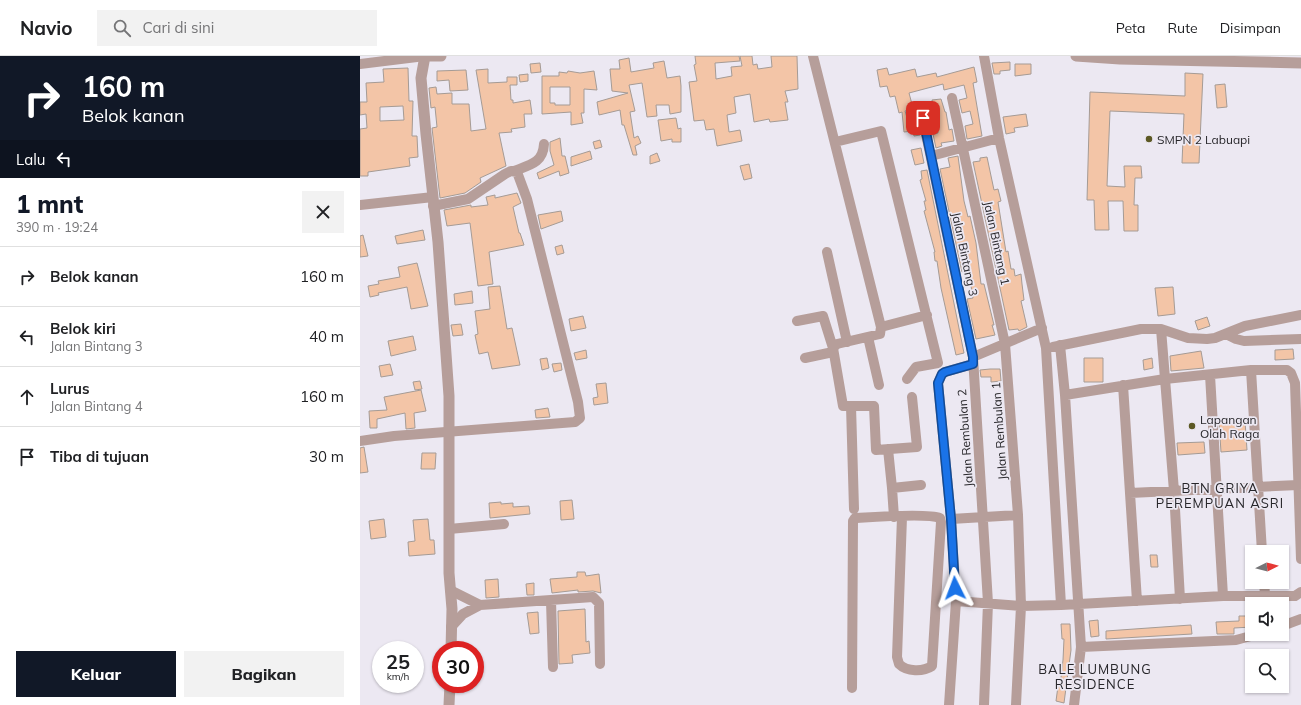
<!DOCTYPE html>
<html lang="id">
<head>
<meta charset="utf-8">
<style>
	:root { --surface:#fff; --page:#f2f2f2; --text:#202124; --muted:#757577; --line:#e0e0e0; --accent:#111827 }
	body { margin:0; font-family:Mulish,sans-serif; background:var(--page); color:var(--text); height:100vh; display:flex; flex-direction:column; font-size:15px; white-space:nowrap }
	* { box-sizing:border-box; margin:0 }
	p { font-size:13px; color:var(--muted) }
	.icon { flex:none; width:22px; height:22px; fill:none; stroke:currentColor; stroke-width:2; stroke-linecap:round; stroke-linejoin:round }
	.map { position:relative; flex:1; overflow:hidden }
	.sheet { display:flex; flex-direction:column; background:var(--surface); width:360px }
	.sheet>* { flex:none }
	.guide { background:#111827; color:#fff; overflow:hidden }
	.needle { width:26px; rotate:84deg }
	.tools { position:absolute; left:885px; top:489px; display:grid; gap:8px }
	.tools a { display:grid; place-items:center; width:44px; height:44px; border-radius:0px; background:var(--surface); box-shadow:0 1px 3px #0004; font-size:20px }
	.speed { position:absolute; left:12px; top:585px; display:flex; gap:8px; font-size:20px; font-weight:700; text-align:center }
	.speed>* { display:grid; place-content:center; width:52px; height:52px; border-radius:50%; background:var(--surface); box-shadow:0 1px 3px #0004; line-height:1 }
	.speed small { font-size:10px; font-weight:400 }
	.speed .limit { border:6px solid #d22; background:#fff; color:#111 }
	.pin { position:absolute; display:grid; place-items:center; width:34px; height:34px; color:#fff; margin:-17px; border-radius:8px; box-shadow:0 2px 6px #0006 }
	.me { position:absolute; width:44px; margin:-22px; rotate:357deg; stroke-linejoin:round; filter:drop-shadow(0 0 3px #0008) }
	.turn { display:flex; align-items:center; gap:14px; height:84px; padding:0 16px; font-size:18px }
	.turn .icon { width:52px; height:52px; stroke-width:2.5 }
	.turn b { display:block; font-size:28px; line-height:34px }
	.then { display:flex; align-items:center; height:38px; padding:0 16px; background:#0003; gap:8px; font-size:15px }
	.round { display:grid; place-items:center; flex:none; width:42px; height:42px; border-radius:0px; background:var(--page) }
	.headline { display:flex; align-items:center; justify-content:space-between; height:68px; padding:0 16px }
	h1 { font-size:24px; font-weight:800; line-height:30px; color:var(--accent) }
	.action { display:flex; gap:8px; margin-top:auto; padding:8px 16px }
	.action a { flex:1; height:46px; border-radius:0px; background:var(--accent); color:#fff; font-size:16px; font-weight:800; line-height:46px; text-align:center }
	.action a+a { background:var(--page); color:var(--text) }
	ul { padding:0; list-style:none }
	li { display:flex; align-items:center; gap:12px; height:60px; padding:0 16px; border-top:1px solid var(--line) }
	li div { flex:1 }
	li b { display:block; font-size:15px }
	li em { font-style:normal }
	header { display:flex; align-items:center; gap:24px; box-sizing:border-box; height:56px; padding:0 20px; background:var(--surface); border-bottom:1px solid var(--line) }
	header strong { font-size:19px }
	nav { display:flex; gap:22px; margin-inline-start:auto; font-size:14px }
	.search { width:280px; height:36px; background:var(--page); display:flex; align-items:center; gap:10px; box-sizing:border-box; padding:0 14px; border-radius:0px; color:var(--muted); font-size:15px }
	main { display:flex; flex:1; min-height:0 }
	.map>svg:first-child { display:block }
	.building { fill:#f3c5a7; stroke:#a59b95; fill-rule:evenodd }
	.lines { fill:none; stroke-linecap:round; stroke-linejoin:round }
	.minor { stroke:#b69e9a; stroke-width:10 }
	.tertiary { stroke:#b69e9a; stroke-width:11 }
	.route-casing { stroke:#114b97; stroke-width:10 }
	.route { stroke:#1a73e8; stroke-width:7 }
	.poi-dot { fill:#5c5824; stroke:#ece8f2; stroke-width:1.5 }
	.labels { text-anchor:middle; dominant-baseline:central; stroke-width:3.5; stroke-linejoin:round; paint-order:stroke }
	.poi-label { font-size:12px; fill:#27262a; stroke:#ece8f2; text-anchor:start }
	.street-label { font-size:12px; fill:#27262a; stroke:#ece8f2 }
	.neighbourhood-label { font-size:13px; letter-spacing:1px; fill:#27262a; stroke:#ece8f2 }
</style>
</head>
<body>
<header>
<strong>Navio</strong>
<div class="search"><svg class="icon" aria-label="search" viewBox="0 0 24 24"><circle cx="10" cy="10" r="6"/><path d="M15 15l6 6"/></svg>Cari di sini</div>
<nav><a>Peta</a><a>Rute</a><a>Disimpan</a></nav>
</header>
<main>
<section class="sheet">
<div class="guide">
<div class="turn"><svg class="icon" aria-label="right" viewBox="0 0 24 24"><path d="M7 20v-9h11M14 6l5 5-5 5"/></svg><div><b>160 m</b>Belok kanan</div></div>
<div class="then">Lalu<svg class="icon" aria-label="left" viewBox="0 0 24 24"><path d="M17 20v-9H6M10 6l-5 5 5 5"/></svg></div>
</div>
<div class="headline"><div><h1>1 mnt</h1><p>390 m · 19:24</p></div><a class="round"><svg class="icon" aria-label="close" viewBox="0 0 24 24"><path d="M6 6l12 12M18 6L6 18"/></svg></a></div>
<ul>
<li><svg class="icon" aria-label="right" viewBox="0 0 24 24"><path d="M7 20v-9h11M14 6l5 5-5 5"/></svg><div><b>Belok kanan</b></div><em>160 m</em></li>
<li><svg class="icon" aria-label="left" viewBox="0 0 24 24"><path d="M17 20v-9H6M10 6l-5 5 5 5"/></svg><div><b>Belok kiri</b><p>Jalan Bintang 3</p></div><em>40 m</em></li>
<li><svg class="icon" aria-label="ahead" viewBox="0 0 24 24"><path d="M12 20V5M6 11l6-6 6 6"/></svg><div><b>Lurus</b><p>Jalan Bintang 4</p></div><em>160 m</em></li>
<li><svg class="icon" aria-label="arrive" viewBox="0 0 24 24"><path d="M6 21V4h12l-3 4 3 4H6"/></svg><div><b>Tiba di tujuan</b></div><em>30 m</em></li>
</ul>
<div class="action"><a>Keluar</a><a>Bagikan</a></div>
</section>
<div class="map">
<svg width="941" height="649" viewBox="0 0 941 649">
	<rect width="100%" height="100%" fill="#ece8f2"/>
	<path class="building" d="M335,0h44l1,5 -25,2 1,16 16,-3 -1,-9 11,-1 -2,-10h12l1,9 4,-1 1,5 14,-2 -1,-11h26l1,33 -13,2 3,11h-3l3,18 -18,2 -1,-3 -15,3 -4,-28 -16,3 2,16 -9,2 2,17 11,-2 2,11 -25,5 -3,-17 -8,1 -2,-10 -10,1 -5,-39 8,-1 -3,-16 2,-1z
		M269,2l2,14 23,-4 -1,-5 11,-2 3,17 13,-2 1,10v26l-11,2 -1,-9h-13l1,11 -10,1 -5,-34 -13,2 6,26 -5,1 4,26 4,-2 3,7 -6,3 2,9h-4l-9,-30h-2l-2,-15 -21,5 -2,-13 31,-9 -16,-2 -2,-22h10l-1,-9z
		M650,6v8l-10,1v3h-6l-2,-11z
		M180,7l1,9 -10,1 -1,-9z
		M655,8h16v10l-16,2z
		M614,11l3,15 -4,1 9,53 -15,3 -2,-13 8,-2 -3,-13 -8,2 -3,-13 8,-2 -3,-13 -20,5 -1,-6 -34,9 4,15 -8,3 4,13 8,-1 3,12 -6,1 -1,-5 -9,1 -2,-20 -3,1 -4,-17 -5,1 -3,-11 -7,1 -3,-17 10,-2 2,7 26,-6 2,8 19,-4 1,4z
		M48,12l1,33h4l-1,35h5l1,21 -9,1 1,8 -42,6v4h-8v-47l7,-1 -1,-14 -6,1v-13h7l-1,-19 18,-1 -1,-13zM43,50l1,14 -24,1v-14z
		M128,13v14l19,-1v-5h10v8h-7l1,15h2v3l17,-3 2,14h-8l1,13 -14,2 1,3 -13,1 7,33 -26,12 1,4 -16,11 -25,5 -8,-70 5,-1 -2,-20 -4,1 -2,-20 7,-1 1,7 15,-1v11h17l2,27 15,-2 -10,-59z
		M106,14l2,20 -18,1 -1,-11 -12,1v-10z
		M208,15l12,2 14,-2 3,19 -13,-1v24h-3l2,10 -12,2v-13l-29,2v-38h17v-4l8,1zM190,31h20v18h-15v-2h-5z
		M825,17l18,1 -4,89h-17l2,-49 -74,-3 -3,75 18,1 -1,-21h17l1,12h-7l-1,27h4v26h-14l-1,-30h-15l1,29h-14l-1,-30h-7l3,-108 95,4z
		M168,18v7l-8,1 -1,-7z
		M865,28l2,23 -10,1 -2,-23z
		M581,43l4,13h1l3,18 3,-1 2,12 -13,2 1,3 -6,2 -3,-14 5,-1 -1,-12h-7l-3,-12 6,-1 -1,-8z
		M666,58l2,12 -14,2 1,4 -9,2 -3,-17z
		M316,62l2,11 3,-1v14h-9v-3l-11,2 -3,-21z
		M200,82l2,18h3l4,17 -9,3 -1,-5 -20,8 -2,-6 17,-8 -4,-14v-9z
		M240,84l2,7 -7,2 -2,-7z
		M561,92l3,15 -9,2 -4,-15z
		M230,95l2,8 -21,7v-9z
		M297,97l3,8 -10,3v-8z
		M598,100l6,45 4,16 2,-1 6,27 5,41h3l10,41h-2l3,10 -19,4 -9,-40 6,-1 -3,-18 -5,1 -1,-10 -2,1 -22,-103 10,-2 -2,-9z
		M627,101l7,33 4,-1 3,12 -3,1 8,50 2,-1 3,18h3l1,7 6,-2 1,10 2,16 -3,1 6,26 -8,4 -1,-2 -9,1 -36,-168 7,-1v-3z
		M389,108l3,14 -8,2 -4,-14z
		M567,114l37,183 -8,2 -15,-67 -4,-27h-2l-1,-9h1l-11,-41 2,-1 -2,-9h2l-6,-21 2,-1 -1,-8z
		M157,137l4,10 -8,4 6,26h1l4,12 -35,7 4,32 -15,2 -8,-63 -23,3 -3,-16 27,-5v2l17,-2 -2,-8 9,-2v3z
		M201,155l2,10 -22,8 -3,-14z
		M63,174l2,10 -28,4 -2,-8z
		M3,179l5,21 -8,1v-21z
		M202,189l2,8 -7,2 -2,-8z
		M57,207l11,43 -17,3 -4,-22 -29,6 1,2 -9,2 -2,-11 11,-2 -1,-3 22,-4 -2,-10z
		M140,230l7,43 5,-1 8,37 -28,4 -4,-17 -9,2 -4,-19 3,-1 -3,-23 15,-2 -2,-22z
		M813,231l2,27 -17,2 -3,-28z
		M112,235l1,12 -18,2 -1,-11z
		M223,260l3,12 -15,3 -2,-12z
		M847,261l3,9 -12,4 -3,-9z
		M101,268l2,11 -10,1 -2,-11z
		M53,280l3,14 -25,6 -3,-15z
		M933,293l1,10 -19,1v-10z
		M226,294l1,8 -11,2 -2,-7z
		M841,295l3,17 -33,3 -1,-15z
		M187,302l2,10 -7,2 -2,-11z
		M724,302h19v24h-19z
		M792,302l1,10 -9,2 -1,-10z
		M201,307l1,7 -8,2 -2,-8z
		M30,308l3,11 -12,2 -2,-11z
		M630,313h10l1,12 -10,1v-5h-10l-1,-7z
		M60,325l2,8 -7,1 -2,-8z
		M246,327l2,20 -14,2 -1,-7 5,-1 -2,-13z
		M61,334l5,21 -12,2 1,15 -9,1 -1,-16 -28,6v9h-7l-1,-17 18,-1 -3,-13z
		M188,352l2,9 -14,1 -1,-8z
		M885,365l2,29 -26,2 -2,-30z
		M844,386l1,11 -27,2 -1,-12z
		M4,391l4,25 -8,1v-25z
		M62,397h14l-1,16h-14z
		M212,444l2,19 -13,1 -1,-19z
		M141,446v2l12,-1v4l16,-1 1,8 -40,4 -1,-15z
		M24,463l2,18 -15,2 -2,-18z
		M68,463l2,21h4l1,14 -26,2 -1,-14 7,-1 -2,-21z
		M790,499h7l1,12h-7z
		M217,516h8l1,4 13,-2 2,19 -8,-2 -15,1v-2l-26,3 -2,-14 27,-2z
		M138,523l1,18 -13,1 -1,-18z
		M174,527v12h-7l-1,-11z
		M225,553l1,33 3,-1 1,12 -18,2 1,8 -14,1 -1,-53z
		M178,556l1,21 -9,1 -3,-21z
		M879,560h13v11l-18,1v6h-17l-1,-12 23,-1z
		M738,564l1,16 -8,1 -2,-16z
		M701,568h9l1,26 -7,53 -8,-2 2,-15h2l3,-26 1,-21h-2z
		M831,569l1,9 -86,5v-8z"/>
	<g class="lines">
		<path class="minor" d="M453,0l68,271 -1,7 -43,10 -4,4 10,58h8l3,103
			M624,0l15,82 47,210 15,257
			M0,8l65,-8
			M592,42l53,246 13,171 3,91 -5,99
			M560,50l53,251 15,246 -4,102
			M475,86l46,-11 57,232 -22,4 -9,12
			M571,100l68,-18
			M154,115c16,-6 29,-8 30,-27
			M0,149l73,-8
			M467,196l20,90
			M437,265l26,-5 10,32
			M521,271l46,-12
			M801,273l13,162 6,108
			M866,278l10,5 8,2 57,-2
			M508,281l11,48
			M700,289l5,50 16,252 -7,58
			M693,291l88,-18h20l27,9 19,1 8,-1 30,-12 56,-11
			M613,301l69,-29
			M445,302l28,-6
			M613,308l-28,8 -3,2 -4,9 13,136 67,-4
			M891,314l11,182
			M850,319l13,221
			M763,329l14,216
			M705,339l100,-16 86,-9h36l4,3 4,10 6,176
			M491,350h23l2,44 41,-3 -5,-50
			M0,385l34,-5 181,-14 5,-4 -2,-16 -51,-203 -10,-27 -6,-1 -6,3 -37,25 -35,7
			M528,393l4,39 29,-3
			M532,432l2,29
			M770,437l168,-8
			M89,473l55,-5
			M904,526l1,13
			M90,534l30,15
			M191,545l2,66
			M596,545l65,5 40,-1 162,-9h72l6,-4
			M922,570l19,-7
			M91,571l12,-13 17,-9 113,-8 6,6 1,61
			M721,591l155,-7 22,-6
			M492,632l1,-167 2,-3c17,-1 73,-5 85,0l1,4 -9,144c-9,6 -25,6 -33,-2l-2,-7 5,-140
			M589,649l7,-104 -5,-82"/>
		<path class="tertiary" d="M65,0l-4,22 5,56 12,108 11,154v177l3,36 -1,41
			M65,0h16
			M716,0l44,3 181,4
			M89,649l1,-21"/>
	</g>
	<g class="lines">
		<defs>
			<path id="route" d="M563,62l50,239v7l-28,8 -3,2 -4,9 13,136 4,69"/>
		</defs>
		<use href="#route" class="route-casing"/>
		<use href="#route" class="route"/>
	</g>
	<g class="poi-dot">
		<circle cx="789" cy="83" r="4"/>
		<circle cx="832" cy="370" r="4"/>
	</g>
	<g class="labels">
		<g class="poi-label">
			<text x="797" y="83">SMPN 2 Labuapi</text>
			<text x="840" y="363">Lapangan<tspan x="840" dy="14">Olah Raga</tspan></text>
		</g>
		<g class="street-label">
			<text transform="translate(637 187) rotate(78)">Jalan Bintang 1</text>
			<text transform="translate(605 198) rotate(78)">Jalan Bintang 3</text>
			<text transform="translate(639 375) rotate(-94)">Jalan Rembulan 1</text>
			<text transform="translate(605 382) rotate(-94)">Jalan Rembulan 2</text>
		</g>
		<g class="neighbourhood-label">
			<text x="860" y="432">BTN GRIYA<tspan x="860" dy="15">PEREMPUAN ASRI</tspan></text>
			<text x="735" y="613">BALE LUMBUNG<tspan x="735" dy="15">RESIDENCE</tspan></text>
		</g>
	</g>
</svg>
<div class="tools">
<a><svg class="needle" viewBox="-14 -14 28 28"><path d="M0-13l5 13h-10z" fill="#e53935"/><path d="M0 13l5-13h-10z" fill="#757577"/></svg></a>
<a><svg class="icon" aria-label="sound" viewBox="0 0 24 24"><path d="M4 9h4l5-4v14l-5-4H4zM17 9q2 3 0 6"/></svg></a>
<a><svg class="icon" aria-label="search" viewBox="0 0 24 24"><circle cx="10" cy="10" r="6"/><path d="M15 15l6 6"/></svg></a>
</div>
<div class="speed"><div>25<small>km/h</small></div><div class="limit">30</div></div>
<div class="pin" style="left:563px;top:62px;background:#d93025"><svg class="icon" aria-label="arrive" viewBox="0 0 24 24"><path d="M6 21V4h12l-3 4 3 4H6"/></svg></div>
<svg class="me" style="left:595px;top:532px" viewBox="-20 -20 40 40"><path d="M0-17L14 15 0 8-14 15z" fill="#1a73e8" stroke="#fff" stroke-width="4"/></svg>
</div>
</main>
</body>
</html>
